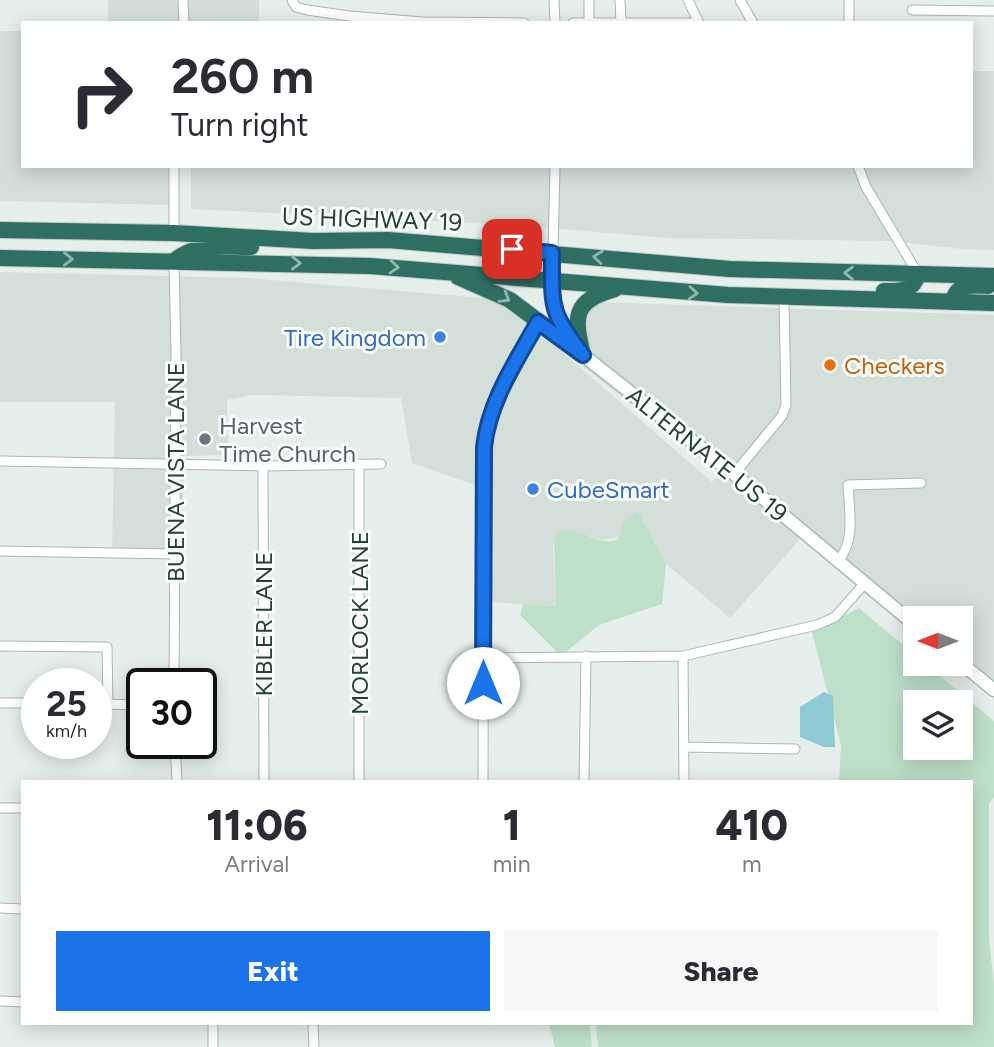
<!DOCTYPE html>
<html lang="en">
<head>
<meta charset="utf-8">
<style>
	:root { --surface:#fff; --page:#f7f7f7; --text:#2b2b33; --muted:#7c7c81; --accent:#1a73e8 }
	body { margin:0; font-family:Figtree,sans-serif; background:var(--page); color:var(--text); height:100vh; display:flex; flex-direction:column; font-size:26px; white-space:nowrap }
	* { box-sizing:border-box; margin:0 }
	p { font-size:23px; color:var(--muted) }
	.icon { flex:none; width:38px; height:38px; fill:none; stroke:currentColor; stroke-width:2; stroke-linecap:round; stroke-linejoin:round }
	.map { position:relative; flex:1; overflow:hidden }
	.panel { position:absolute; left:21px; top:780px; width:952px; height:245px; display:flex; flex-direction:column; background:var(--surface); border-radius:0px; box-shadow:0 4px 18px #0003 }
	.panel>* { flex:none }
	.top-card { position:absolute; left:21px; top:21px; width:952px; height:147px; border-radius:0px; box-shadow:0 4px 18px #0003; background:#fff; color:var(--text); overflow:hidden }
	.needle { width:46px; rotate:270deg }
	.controls { position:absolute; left:903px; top:606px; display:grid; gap:14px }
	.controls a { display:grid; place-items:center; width:70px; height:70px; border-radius:0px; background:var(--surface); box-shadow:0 4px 18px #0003; font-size:35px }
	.speed { position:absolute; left:21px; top:668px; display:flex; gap:14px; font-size:35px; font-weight:700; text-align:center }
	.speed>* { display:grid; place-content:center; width:91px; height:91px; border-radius:50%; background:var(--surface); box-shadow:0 4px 18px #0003; line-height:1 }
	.speed small { font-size:18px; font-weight:400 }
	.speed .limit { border:4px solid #111; border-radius:10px; background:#fff; color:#111 }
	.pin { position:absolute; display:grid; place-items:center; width:60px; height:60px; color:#fff; margin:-30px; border-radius:14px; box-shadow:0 4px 10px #0006 }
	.me { position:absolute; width:77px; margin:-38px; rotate:0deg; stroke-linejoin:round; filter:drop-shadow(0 0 5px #0008) }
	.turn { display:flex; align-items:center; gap:24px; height:147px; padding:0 35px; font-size:32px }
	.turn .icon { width:91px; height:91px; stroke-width:2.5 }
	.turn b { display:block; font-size:49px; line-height:60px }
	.eta { display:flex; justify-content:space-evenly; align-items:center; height:119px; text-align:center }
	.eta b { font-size:42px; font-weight:800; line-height:49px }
	.button { display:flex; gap:14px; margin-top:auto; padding:14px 35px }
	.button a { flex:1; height:80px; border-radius:0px; background:var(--accent); color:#fff; font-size:28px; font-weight:800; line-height:80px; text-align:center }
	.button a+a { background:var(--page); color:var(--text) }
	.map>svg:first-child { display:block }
	.built { fill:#d4dfda; fill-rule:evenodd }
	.green { fill:#bfe0c8; fill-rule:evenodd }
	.water { fill:#8ec9d4 }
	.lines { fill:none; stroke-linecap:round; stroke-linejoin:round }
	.street-casing { stroke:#a8b8b2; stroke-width:11 }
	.secondary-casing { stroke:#a4bbb3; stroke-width:15 }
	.highway-casing { stroke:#c2cac8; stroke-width:18 }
	.street { stroke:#fff; stroke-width:9 }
	.secondary { stroke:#fff; stroke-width:12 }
	.highway { stroke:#2f6f62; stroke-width:16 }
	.oneway { stroke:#93b5ae }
	.route-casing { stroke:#114b97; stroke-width:18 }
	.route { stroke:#1a73e8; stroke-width:12 }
	.shop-dot { fill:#3f7fe0; stroke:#f7fbf9; stroke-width:2.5 }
	.food-dot { fill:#e8710a; stroke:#f7fbf9; stroke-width:2.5 }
	.worship-dot { fill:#6b7280; stroke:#f7fbf9; stroke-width:2.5 }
	.labels { text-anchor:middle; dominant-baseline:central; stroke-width:6; stroke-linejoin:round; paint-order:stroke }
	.street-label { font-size:24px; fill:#24423a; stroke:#f7fbf9 }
	.shop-label { font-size:24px; fill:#366cbe; stroke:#f7fbf9; text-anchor:end }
	.food-label { font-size:24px; fill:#c56008; stroke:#f7fbf9; text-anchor:start }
	.worship-label { font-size:24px; fill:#5b616d; stroke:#f7fbf9; text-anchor:start }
</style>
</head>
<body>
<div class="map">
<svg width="994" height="1047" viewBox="0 0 994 1047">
	<rect width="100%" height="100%" fill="#e6efeb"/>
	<path class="built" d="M108,0h151v23h-151z
		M0,31h23v135h148l-1,39 -170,-4z
		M971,71h23v179l-32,-1 -71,-8 -224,-3 -150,-13 -326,-16v-43h780z
		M0,272l248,6 248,21 86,62 220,176 -72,81 -64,-54 -28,-51 -19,24 -17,3 -29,-10 -20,14 3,62 -67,-4 -5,-115 13,-57 -16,57 -69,-24 -11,-65 -150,-3 -24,5 1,55 -44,1 -2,96h-70l3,-150h-115zM553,344h1l166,130 -8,8z
		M595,302l399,13v369l-33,-28v-38h-46l-327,-266 -6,-26 4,-14z"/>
	<path class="green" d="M638,512l28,52 -4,40 -63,21 -38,31 -41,-41 3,-11 33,2 -2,-69c19,-19 39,8 59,4 10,-2 7,-13 11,-19 3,-5 9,-7 14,-10z
		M859,608l56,47v8h10l69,58v76l-5,7v135l5,45v63h-396l-2,-23h375v-242h-132l2,-37 -29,-113zM915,702h46v45h-46z
		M549,1024h41l2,23h-37z"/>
	<path class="water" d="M824,692l9,4 2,51h-11l-24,-10v-30z"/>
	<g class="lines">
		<defs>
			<path id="street" d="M183,0l1,23
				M292,0l4,7 11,3 42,6 73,6 102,1
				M554,0l1,23
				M589,0v22
				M620,0l1,22
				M688,0l11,23
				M740,0l13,23
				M849,0v23
				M912,10l82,1
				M573,23h126
				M174,166v67
				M858,166l8,21 52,87
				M553,253l2,-87
				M0,461l263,5 118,-2
				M359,464v318
				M263,466l1,316
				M734,474l48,-58 4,-11 -2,-107
				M0,551l175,3
				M838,561c18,-20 11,-51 10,-76l73,-2
				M0,646l107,1 1,57
				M683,656l1,126
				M483,658l200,-2 134,-31 18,-8 30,-34
				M174,684l2,-329 -2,-94
				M0,703h37
				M96,704l46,1
				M175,744l2,38
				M684,747l111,2
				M483,782l1,-335c5,-46 32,-85 54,-125
				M584,782l2,-126
				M0,808h23
				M0,908l23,1
				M0,1001l23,1
				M313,1024l1,23
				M213,1047v-23"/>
			<path id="secondary" d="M553,253v52l10,24 20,26 151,119 181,151
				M961,663l33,27"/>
			<path id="highway" d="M0,230l174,3 139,8 75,-1 342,29 264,7
				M0,258l370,8 358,29 266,8
				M174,261c23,-19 50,-14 77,-14
				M458,277l52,23 73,55
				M884,291c16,0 29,1 34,-17
				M953,302c3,-19 19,-17 35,-16
				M583,355c-9,-38 -11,-54 32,-66"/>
		</defs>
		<use href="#street" class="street-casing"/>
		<use href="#secondary" class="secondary-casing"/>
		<use href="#highway" class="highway-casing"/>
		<use href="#street" class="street"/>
		<use href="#secondary" class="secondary"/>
		<use href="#highway" class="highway"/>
	</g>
	<defs><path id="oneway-chevron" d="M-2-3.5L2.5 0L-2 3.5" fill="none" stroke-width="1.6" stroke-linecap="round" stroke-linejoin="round" transform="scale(1.75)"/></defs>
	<g class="oneway">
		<use href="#oneway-chevron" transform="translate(598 257) rotate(-174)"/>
		<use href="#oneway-chevron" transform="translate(68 259) rotate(1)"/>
		<use href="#oneway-chevron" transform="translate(296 263) rotate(1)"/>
		<use href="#oneway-chevron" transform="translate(394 267) rotate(4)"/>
		<use href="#oneway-chevron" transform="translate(849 273) rotate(-179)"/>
		<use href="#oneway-chevron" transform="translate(693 293) rotate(4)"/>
		<use href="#oneway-chevron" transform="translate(505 298) rotate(31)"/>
	</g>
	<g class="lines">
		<defs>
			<path id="route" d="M483,683l1,-236c5,-46 32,-85 54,-125l45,33c-34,-44 -31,-48 -31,-102l-40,-4"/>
		</defs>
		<use href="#route" class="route-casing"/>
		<use href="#route" class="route"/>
	</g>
	<g class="shop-dot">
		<circle cx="440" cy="337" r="7"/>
		<circle cx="533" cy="489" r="7"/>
	</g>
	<circle class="food-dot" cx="830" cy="365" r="7"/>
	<circle class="worship-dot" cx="205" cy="439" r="7"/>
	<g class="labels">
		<g class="street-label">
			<text transform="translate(372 219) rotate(2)">US HIGHWAY 19</text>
			<text transform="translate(707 454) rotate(39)">ALTERNATE US 19</text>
			<text transform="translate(175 472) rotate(-90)">BUENA VISTA LANE</text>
			<text transform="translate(359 623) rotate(-90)">MORLOCK LANE</text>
			<text transform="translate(263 624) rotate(-90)">KIBLER LANE</text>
		</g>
		<g class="shop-label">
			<text x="426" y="337">Tire Kingdom</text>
			<text x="547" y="489" text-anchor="start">CubeSmart</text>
		</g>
		<g class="food-label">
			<text x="844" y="365">Checkers</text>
		</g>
		<g class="worship-label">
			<text x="219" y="425">Harvest<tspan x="219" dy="28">Time Church</tspan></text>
		</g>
	</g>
</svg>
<div class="controls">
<a><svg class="needle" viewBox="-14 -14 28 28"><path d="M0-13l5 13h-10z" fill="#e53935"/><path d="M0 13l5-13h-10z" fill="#7c7c81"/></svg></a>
<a><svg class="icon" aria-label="layers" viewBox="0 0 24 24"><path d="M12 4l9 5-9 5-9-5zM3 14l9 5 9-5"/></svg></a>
</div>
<div class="speed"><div>25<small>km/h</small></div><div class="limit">30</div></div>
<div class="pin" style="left:512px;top:249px;background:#d93025"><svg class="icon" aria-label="arrive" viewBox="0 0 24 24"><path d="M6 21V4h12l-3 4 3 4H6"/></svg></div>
<svg class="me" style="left:483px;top:683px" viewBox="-20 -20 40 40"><circle r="19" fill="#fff"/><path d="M0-13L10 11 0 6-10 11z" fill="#1a73e8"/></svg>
<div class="top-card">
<div class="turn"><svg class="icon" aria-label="right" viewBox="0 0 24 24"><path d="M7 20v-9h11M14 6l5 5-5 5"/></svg><div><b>260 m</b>Turn right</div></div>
</div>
<section class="panel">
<div class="eta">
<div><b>11:06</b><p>Arrival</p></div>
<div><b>1</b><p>min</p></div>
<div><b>410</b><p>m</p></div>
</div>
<div class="button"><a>Exit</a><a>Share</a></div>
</section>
</div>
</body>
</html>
